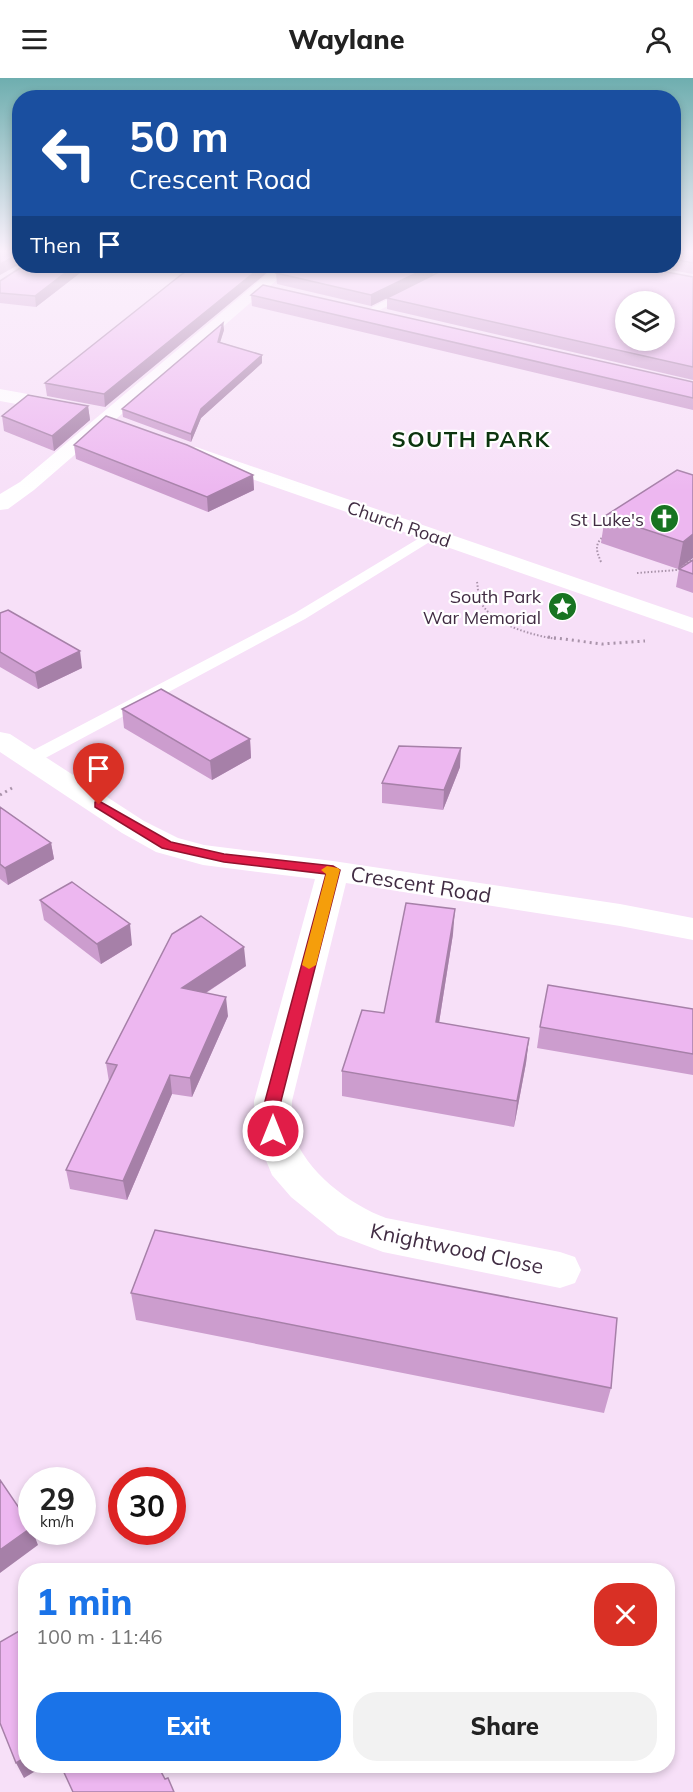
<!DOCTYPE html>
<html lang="en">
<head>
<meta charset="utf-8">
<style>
	:root { --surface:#fff; --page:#f2f2f2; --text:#222; --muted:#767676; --accent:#1a73e8 }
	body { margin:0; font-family:Mulish,sans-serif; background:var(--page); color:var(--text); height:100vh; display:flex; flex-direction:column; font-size:22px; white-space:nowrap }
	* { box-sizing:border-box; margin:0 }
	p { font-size:20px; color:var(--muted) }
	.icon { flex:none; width:33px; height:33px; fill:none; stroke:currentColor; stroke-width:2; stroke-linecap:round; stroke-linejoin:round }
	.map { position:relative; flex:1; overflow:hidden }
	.details { position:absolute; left:18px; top:1485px; width:657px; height:210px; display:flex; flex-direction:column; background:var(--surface); border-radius:24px; box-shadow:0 3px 9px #0003 }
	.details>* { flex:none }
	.guide { position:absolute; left:12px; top:12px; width:669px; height:183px; border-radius:24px; box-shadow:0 3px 9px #0003; background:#1a4fa0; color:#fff; overflow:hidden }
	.buttons { position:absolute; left:615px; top:213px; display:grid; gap:12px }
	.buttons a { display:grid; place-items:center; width:60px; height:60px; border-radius:50%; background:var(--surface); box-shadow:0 3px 9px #0003; font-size:30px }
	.speed { position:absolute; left:18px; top:1389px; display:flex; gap:12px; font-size:30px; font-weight:700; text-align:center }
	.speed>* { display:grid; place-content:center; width:78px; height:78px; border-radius:50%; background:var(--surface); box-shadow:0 3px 9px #0003; line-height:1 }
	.speed small { font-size:15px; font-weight:400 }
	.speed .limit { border:9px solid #d22; background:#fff; color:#111 }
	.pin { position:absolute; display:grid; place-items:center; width:51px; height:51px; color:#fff; margin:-62px -26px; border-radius:50% 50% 50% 0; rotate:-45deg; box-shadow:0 0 6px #0007 }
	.pin .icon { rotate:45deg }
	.me { position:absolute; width:66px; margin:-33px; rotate:0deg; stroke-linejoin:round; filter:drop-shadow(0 0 4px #0008) }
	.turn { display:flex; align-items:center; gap:21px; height:126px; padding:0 18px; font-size:27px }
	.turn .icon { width:78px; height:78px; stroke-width:2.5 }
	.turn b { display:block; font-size:42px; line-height:51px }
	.then { display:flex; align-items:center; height:57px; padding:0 18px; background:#0003; gap:12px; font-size:22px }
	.round { display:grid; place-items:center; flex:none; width:63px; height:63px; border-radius:24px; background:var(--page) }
	.summary { display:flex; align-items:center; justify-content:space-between; height:102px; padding:0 18px }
	h1 { font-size:36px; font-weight:800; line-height:45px; color:var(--accent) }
	.action { display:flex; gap:12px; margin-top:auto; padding:12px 18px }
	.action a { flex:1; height:69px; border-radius:24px; background:var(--accent); color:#fff; font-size:24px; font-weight:800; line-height:69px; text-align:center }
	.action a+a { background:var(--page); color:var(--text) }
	header { display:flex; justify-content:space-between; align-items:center; height:78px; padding:0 18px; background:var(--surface); font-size:27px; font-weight:800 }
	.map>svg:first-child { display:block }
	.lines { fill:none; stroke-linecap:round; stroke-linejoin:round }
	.path-far1 { stroke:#a993aa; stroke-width:2; stroke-dasharray:1.5 2; stroke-linecap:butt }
	.path { stroke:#a993aa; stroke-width:3; stroke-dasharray:2 4; stroke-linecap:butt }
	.lane { fill:#fff; fill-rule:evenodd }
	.street { fill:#fff; fill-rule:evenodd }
	.wall { fill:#cc9dce }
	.shaded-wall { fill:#a680a8 }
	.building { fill:#edb7f0; stroke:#a680a8; stroke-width:1.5; fill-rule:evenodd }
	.route { fill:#e11d48; stroke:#92132f; stroke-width:1.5 }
	.slow { fill:#f59e0b }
	.labels { text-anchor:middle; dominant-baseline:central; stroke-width:4.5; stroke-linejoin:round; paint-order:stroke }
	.far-poi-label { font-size:18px; fill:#412c43; stroke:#fff; text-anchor:end }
	.far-street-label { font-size:18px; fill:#412c43; stroke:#fff }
	.street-label { font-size:21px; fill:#412c43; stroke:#fff }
	.far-district-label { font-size:22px; font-weight:bold; letter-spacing:1.5px; fill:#0b350e; stroke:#fff }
</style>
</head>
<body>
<header><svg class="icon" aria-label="menu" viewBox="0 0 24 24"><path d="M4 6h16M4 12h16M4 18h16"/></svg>Waylane<svg class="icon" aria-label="person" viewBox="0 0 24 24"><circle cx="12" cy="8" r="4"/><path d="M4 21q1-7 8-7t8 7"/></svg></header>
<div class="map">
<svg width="693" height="1714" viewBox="0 0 693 1714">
	<rect width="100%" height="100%" fill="#f7e0f8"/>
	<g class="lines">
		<path class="path-far1" d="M601,484c-5,-12 -7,-18 4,-27
			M637,495l40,-3 16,-11
			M477,504c1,5 1,14 3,19 12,24 52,34 76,38"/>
		<path class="path" d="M548,559l54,7 43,-3
			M0,717l12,-7"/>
		<path class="lane" d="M408,211l9,2 -43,22 -9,-2z
			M431,453l5,1 2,3 -2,3 -131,81 -269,144h-12l-3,-4 3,-4 271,-142z"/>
		<path class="street" d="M277,188h16l-259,224 -26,19 -8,1v-16l20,-12z
			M0,311l66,12 7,2 2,4 -2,4 -7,2 -66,-12z
			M196,369l497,171v15l-504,-176 -3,-4 3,-4z
			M0,654l10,2 134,87 34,17 26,7 129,16 287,43 73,14v22l-73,-14 -274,-43 -54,218c0,10 -2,23 1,32 12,38 57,72 93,85l174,34 15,5 6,13 -6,13 -15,5 -177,-36 -45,-17 -47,-38 -19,-22 -18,-44v-30l61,-222 -112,-14 -47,-13 -34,-19 -122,-81z"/>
	</g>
	<path class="wall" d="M674,173h19v23l-44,-8h25z
		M89,188l-53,41 -36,-4v-22z
		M195,188l-90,141 -58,-11 -2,-13z
		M284,188h351l58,11v103l-306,-71v-11l47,-23 -63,31 -94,-22 -1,-11z
		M251,217l442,87v28l-441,-104z
		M223,245l1,7 -4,12 42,13v8l-61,55 -10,24 -68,-25 -1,-8z
		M88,328l2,14 -36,31 -50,-20 -2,-15z
		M74,367l179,30 1,15 -46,22 -132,-53z
		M693,397v83l-15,11 -77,-26 4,-27z
		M693,482v33l-17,-6 3,-18z
		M0,535l82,55 -44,21 -38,-22z
		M122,631l128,30 1,19 -39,22 -88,-52z
		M460,689l-17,43 -61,-7v-20z
		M0,729l51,36 3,16 -46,26 -8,-6z
		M40,822l92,45 -31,19 -57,-44z
		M172,856l74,32 -40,27 22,23 -36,81 -20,-3 -45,106 -57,-11 -4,-19 43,-88 -3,-19z
		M453,856l-14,89 90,15 -3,25 -12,64 -172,-31v-25l42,-58z
		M693,931v66l-156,-27 3,-21z
		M131,1215l480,95 -7,25 -468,-93z"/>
	<path class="shaded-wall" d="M18,175l2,11 -20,11v-11z
		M74,188h15l-53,41 -1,-11z
		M262,188h13l-170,141 -1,-13z
		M431,188h2v9l-62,31v-11z
		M223,245l1,7 -6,19v-7z
		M262,277v8l-61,55 -10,24v-8l10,-25z
		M88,328l2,14 -36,31 -2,-15z
		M253,397l1,15 -46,22 -1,-15z
		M693,456v24l-15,11 5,-27z
		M80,573l2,17 -44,21 -3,-16z
		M250,661l1,19 -39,22 -2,-19z
		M461,670l-1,19 -17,43 1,-20z
		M51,765l3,16 -46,26 -3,-17z
		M455,831l-2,25 -18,114 1,-26z
		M130,846l2,21 -31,19 -4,-20z
		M244,869l2,19 -62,41 -2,-19z
		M226,919l2,19 -36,81 -2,-19z
		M529,960l-3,25 -12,64 3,-26z
		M170,997l2,19 -45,106 -4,-19z
		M32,1449v5h1l5,13 -38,28v-23z
		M26,1679v9h18l-20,12 -8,-15z"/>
	<path class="building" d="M0,173h20v2l-20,11z
		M674,173h19v12l-19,-4z
		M23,188h51l-39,30 -35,-3v-12z
		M195,188h67l-158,128 -59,-11 137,-109z
		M284,188h147l-60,29 -95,-22z
		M439,188h196l58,11v90l-306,-69 56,-28v-4zM626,224h38v38h-38z
		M263,207l430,97v16l-442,-103z
		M223,245l-5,19 44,13 -61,54 -10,25 -69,-25z
		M28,317l60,11 -36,30 -50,-20z
		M106,338l81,29 66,30 -46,22 -133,-52z
		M677,392l16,5v59l-10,8 -78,-26z
		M693,482v14l-14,-5z
		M8,532l72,41 -45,22 -35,-21v-39z
		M161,611l89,50 -40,22 -88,-52z
		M399,668l62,2 -17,42 -62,-7z
		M0,729l51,36 -46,25 -5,-4z
		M72,804l58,42 -33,20 -57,-44z
		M406,825l49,6 -19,113 93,16 -12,63 -175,-30 20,-61 22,3z
		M201,838l43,31 -62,41 44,9 -36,81 -20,-3 -47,106 -57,-11 51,-105 -11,-2 66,-129z
		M548,907l145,24v45l-153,-27z
		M155,1152l462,88 -6,70 -480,-95z
		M0,1402l32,47 -32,23z
		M26,1549v130l-10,6 -16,-40v-81z
		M61,1688h97l7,13 3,-1 6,14h-101z"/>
	<linearGradient id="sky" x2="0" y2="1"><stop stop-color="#6eaeaf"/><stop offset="0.42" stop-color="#fbf1fc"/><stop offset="1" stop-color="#fbf1fc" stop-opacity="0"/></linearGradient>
	<rect width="693" height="413" fill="url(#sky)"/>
	<path class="route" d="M99,723l72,41 53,12 109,12 7,4 -59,231v30l-3,5 -5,2 -6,-2 -2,-5v-30l61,-227 -102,-12 -62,-14 -67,-41v-5z"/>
	<path class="slow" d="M327,788l11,2 2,2 -24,95 -7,4 -7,-4 24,-91 -5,-4z"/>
	<defs>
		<symbol id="church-disc" viewBox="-11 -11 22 22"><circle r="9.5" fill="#187422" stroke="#fff"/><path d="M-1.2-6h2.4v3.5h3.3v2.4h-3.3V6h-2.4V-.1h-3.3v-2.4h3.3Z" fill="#fff"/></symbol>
		<symbol id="sight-disc" viewBox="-11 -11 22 22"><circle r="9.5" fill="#187422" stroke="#fff"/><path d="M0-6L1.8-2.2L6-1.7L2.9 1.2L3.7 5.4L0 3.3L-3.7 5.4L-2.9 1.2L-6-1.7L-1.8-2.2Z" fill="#fff"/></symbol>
	</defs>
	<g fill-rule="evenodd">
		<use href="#church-disc" x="648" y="424" width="33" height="33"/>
		<use href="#sight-disc" x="546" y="512" width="33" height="33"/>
	</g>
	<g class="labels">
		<g class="far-poi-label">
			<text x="644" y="441">St Luke's</text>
			<text x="541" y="518">South Park<tspan x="541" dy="21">War Memorial</tspan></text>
		</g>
		<g class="far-street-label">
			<text transform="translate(399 446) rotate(19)">Church Road</text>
		</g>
		<g class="street-label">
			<text transform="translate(421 806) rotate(9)">Crescent Road</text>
			<text transform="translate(457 1170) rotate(12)">Knightwood Close</text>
		</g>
		<g class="far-district-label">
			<text x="471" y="361">SOUTH PARK</text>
		</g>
	</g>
</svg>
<div class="buttons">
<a><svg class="icon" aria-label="layers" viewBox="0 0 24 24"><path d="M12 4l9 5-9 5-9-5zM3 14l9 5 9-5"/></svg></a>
</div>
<div class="speed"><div>29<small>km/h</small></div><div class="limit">30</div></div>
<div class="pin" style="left:99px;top:727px;background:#d93025"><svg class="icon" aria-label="arrive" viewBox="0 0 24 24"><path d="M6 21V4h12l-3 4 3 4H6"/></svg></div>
<svg class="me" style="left:273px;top:1053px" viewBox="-20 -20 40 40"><circle r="17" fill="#e11d48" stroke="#fff" stroke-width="3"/><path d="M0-11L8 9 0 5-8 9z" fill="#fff"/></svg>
<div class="guide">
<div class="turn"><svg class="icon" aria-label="left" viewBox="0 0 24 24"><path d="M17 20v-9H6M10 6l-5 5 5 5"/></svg><div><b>50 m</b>Crescent Road</div></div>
<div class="then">Then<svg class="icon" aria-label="arrive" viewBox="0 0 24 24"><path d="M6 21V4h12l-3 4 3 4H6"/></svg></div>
</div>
<section class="details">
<div class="summary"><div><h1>1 min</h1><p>100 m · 11:46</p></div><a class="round" style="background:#d93025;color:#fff"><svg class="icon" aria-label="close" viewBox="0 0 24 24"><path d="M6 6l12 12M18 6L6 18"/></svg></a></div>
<div class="action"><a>Exit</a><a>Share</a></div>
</section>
</div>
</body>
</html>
